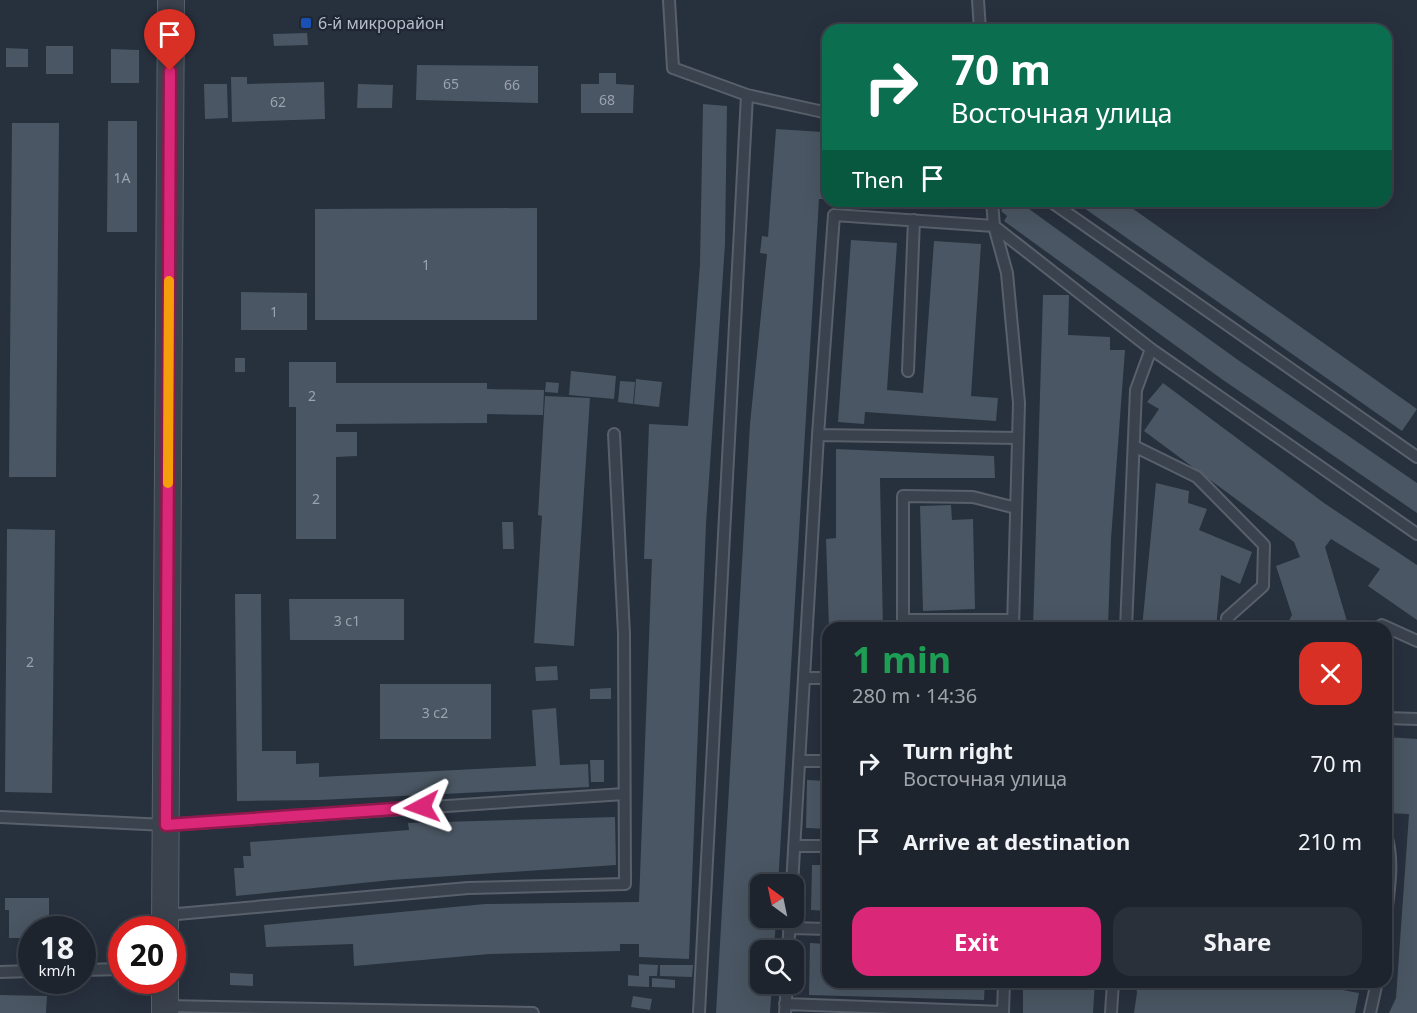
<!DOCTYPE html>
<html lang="en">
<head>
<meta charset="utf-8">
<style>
	:root { --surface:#1d242e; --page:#2a303a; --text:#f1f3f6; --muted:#a0a4aa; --line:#3b414a; --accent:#db2777 }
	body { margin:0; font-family:"Noto Sans",sans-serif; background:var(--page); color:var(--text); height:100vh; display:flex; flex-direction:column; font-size:22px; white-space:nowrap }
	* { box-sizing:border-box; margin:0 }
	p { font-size:20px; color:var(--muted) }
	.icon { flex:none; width:33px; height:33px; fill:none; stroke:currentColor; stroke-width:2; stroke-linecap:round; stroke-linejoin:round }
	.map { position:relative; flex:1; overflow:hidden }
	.panel { position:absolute; left:822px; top:622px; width:570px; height:366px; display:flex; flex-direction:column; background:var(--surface); border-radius:18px; box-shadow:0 6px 24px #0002,0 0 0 2px var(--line) }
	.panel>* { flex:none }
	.top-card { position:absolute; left:822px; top:24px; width:570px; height:183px; border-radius:18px; box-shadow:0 6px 24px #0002,0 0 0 2px var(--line); background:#0b6e4f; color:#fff; overflow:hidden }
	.needle { width:39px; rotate:327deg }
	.controls { position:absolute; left:750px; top:874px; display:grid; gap:12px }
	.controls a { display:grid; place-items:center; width:54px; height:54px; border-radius:12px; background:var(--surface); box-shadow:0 6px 24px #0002,0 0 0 2px var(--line); font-size:30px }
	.speed { position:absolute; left:18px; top:916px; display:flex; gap:12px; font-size:30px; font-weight:700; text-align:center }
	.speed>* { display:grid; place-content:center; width:78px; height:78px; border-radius:50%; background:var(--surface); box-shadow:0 6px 24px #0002,0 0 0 2px var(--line); line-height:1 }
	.speed small { font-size:15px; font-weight:400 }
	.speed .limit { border:9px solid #d22; background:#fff; color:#111 }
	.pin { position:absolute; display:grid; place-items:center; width:51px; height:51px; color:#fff; margin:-62px -26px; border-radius:50% 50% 50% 0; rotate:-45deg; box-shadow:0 0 6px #0007 }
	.pin .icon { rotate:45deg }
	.me { position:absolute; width:66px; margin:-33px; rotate:266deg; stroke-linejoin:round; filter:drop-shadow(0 0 4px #0008) }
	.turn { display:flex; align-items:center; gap:21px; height:126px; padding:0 30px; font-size:27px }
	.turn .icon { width:78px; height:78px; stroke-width:2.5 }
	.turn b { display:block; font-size:42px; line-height:51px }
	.then { display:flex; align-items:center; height:57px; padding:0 30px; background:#0003; gap:12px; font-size:22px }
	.round { display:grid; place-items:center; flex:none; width:63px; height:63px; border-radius:18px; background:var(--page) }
	.headline { display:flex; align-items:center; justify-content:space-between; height:102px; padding:0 30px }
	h1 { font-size:36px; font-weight:700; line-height:45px; color:#1e9e55 }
	.cta { display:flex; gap:12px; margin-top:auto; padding:12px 30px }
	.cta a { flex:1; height:69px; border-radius:18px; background:var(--accent); color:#fff; font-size:24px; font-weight:700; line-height:69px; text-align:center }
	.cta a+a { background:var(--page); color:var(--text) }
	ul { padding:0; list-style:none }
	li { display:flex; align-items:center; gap:18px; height:78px; padding:0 30px }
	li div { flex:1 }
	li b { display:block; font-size:22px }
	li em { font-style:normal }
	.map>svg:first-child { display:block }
	.building { fill:#4a5663 }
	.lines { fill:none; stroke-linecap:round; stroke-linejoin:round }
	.service-casing { stroke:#58606b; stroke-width:14 }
	.tertiary-casing { stroke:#58606b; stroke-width:28 }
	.service { stroke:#3a424d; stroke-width:10 }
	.tertiary { stroke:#3a424d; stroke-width:26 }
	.route-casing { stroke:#8e194d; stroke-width:15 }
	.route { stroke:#db2777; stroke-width:10 }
	.slow { stroke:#f59e0b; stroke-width:10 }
	.transit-dot { fill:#1a4fb4; stroke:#1f2733; stroke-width:2 }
	.labels { text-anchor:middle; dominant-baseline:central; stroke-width:4.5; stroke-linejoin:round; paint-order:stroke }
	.number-label { font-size:14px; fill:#9ba3af }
	.poi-label { font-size:16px; fill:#b6bdc8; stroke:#1f2733; text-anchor:start }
</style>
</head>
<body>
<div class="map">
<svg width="1417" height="1013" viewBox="0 0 1417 1013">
	<rect width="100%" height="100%" fill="#27303d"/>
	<path class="building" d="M307,33l1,12 -34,1 -1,-12z
		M46,46h27v28h-27z
		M6,48l22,1v18h-22z
		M111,49l28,1v33h-28z
		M417,65l121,1v37l-122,-3z
		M599,73h17v11l18,1 -1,28h-52v-29h18z
		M231,77h16v7l77,-2 1,37 -93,3z
		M204,84h23l1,34 -23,1z
		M358,84l35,1 -1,23h-35z
		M703,104l24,2 -2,138 -19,280 -17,435 -50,-2v-13h-19v7l-130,3 -136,12 -1,-22 -87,3 -2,-22 221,-21 154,-2 13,-343h-8l5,-135 39,2 12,-162z
		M108,121h29v111h-30z
		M12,123h47l-3,354h-47z
		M776,129l47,3 -2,45 7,1v21h-9l-41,686h-18v33h16l-2,33h-14v33h12l-2,29h-54l34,-589 17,-170 -7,-1 2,-17 6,1z
		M892,201h94v7l-94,-5z
		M1007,201h11l220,159 179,123v30l-194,-133 -219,-159 3,-5 -6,-5z
		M1074,201h48l295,208 -15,22z
		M537,208v112h-222v-111z
		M851,240l46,3 -10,147 36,3 11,-152 47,3 -10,152 27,2 -2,23 -131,-9 -1,12 -26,-2z
		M241,292l66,1v37h-66z
		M1043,295h26l-1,40 42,2v13h15l-14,189 -3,89h-75z
		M235,358h10v14h-10z
		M289,362h47v21h151v6l57,1 -1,25 -56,-1v9l-151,1v8h21v24l-21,1v82h-40v-132h-7z
		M571,371l45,5 -2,23 -45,-4z
		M636,379l26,3 -3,25 -25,-3z
		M620,381l15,1 -2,22 -15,-2z
		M546,382l13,1 -1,10 -13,-1z
		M1163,383l161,120 93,62v55l-49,-34 12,-17 -49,-30 -6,8 24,81h-64l7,-13 -16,-49 24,-9 -6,-15 -150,-111 15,-22 -12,-7z
		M545,396l45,2 -16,248 -40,-3 8,-127 -4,-1z
		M836,449l158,7 1,22h-115l3,150h-54l-3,-89 10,-1z
		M1156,483l33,8 -1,12 19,6 -8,21 53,22 -12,32 -19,-9 -5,53h-74z
		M951,505l1,15 21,-1 2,90 -52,2 -3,-105z
		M502,522h11l1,27h-11z
		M7,529l48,1 -3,263 -47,-1z
		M235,594h26l1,157h34v13l23,-1v14l217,-11 -4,-56 24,-2 4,57 28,-1 1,23 -270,13 -82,1z
		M289,599h115v41h-114z
		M557,666l1,14 -22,1 -1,-14z
		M380,684h111v55h-111z
		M611,688v11h-21v-10z
		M1387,737l30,2v274h-28l7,-15 13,-184 -23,-1z
		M590,760h14v22h-13z
		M807,780l21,1v48l-22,-1z
		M615,817l1,48 -225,15 -155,16 -2,-28h10l-1,-12h8l-1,-14 159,-12 -1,-7z
		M812,865h16v46l-17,-1z
		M5,898h44v32h-17v8h-23v-28h-4z
		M810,943l18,1v38h157l-1,18 -175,-5z
		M639,964l19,1 -1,11h-8v11l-21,-1v-11l11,1z
		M660,965h33l-1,12 -32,-1z
		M230,973l23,1v12l-23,-1z
		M652,978l23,2v8l-23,-1z
		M1023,982h72l-2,31h-70z
		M1136,982h163l60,11 -4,20h-221l3,-20z
		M0,995l47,1 -1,17h-46z
		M633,996l19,3 -2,11 -19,-3z"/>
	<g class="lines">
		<defs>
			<path id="service" d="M669,0l4,68 74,27 81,18
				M978,0l2,30
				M992,201l2,25 13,47 12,130 -6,225
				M1050,201l367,256
				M908,371l6,-151
				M818,435l200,3
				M1134,446l63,31 67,68 -1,41 -36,32 -1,10
				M1013,620h-110v-124l70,1 43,11
				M1126,628l10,-238 15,-41
				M1377,628l5,-3 35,16
				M804,678h24
				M1386,718l31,1
				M799,761h29
				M0,817l166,8 458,-31
				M1386,835c8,25 3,54 0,80
				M794,846h34
				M792,885l26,-450 16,-220 160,11 157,123 266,185
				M166,915l302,-27 157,-4 -1,-250 -10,-200
				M790,928l38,1
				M788,951l2,-33
				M82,970l40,-1
				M0,972l32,-1
				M785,1004l218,8
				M165,1006l368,7
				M699,1013l48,-918
				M785,1013l2,-29
				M1003,1013l1,-31
				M1111,1013l2,-31
				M1370,1013l7,-31"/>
			<path id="tertiary" d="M165,930l6,-930
				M165,1013v-32"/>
		</defs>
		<use href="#service" class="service-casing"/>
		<use href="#tertiary" class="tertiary-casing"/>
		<use href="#service" class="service"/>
		<use href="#tertiary" class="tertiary"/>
	</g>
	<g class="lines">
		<defs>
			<path id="route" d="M170,71l-4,754 256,-18"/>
		</defs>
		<use href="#route" class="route-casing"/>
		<use href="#route" class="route"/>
		<path class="slow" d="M168,483l1,-202"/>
	</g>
	<rect class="transit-dot" x="300" y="17" width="12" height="12" rx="3"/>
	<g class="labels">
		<g class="number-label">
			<text x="451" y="83">65</text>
			<text x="512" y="84">66</text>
			<text x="607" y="99">68</text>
			<text x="278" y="101">62</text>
			<text x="122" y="177">1А</text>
			<text x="426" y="264">1</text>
			<text x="274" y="311">1</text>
			<text x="312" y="395">2</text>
			<text x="316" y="498">2</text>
			<text x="347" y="620">3 с1</text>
			<text x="30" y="661">2</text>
			<text x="435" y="712">3 с2</text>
		</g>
		<g class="poi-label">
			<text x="318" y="23">6-й микрорайон</text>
		</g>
	</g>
</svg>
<div class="controls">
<a><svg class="needle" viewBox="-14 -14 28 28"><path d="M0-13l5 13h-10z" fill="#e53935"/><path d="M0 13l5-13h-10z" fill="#a0a4aa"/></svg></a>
<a><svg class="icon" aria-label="search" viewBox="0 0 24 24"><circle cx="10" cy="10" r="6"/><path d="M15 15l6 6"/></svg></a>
</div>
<div class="speed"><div>18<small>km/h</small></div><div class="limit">20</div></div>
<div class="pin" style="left:170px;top:71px;background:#d93025"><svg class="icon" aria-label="arrive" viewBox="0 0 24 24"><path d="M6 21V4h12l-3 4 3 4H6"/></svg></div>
<svg class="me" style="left:422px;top:807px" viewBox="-20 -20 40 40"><path d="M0-17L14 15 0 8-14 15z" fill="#db2777" stroke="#fff" stroke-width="4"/></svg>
<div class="top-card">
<div class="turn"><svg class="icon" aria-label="right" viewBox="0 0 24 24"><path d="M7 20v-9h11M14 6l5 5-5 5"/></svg><div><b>70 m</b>Восточная улица</div></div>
<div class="then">Then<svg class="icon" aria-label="arrive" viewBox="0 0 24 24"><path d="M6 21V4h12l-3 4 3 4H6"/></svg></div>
</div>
<section class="panel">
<div class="headline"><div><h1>1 min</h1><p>280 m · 14:36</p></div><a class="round" style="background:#d93025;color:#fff"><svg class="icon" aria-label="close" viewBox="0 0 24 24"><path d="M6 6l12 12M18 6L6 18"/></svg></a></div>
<ul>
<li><svg class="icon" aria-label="right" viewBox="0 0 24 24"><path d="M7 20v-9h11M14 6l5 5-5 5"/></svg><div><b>Turn right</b><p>Восточная улица</p></div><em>70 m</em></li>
<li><svg class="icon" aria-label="arrive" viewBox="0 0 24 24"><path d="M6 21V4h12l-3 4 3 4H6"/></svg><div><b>Arrive at destination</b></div><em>210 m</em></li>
</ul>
<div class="cta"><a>Exit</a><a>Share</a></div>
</section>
</div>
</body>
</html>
